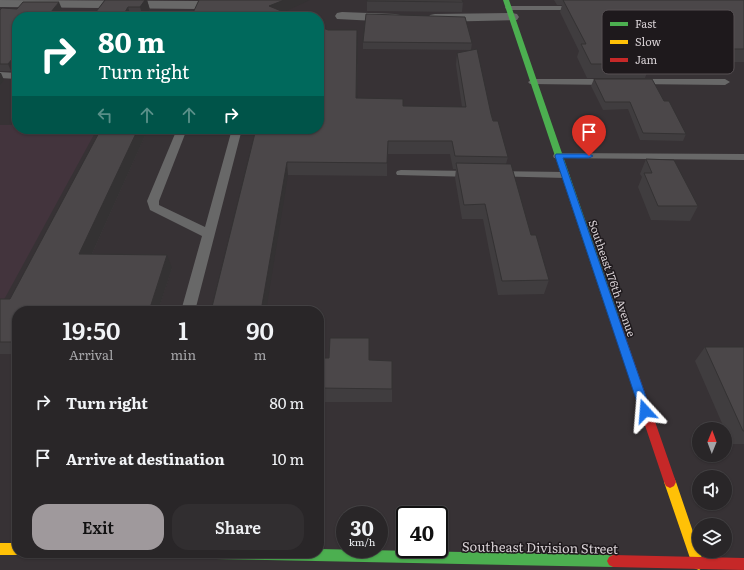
<!DOCTYPE html>
<html lang="en">
<head>
<meta charset="utf-8">
<style>
	:root { --surface:#292628; --page:#312e30; --text:#f1f3f6; --muted:#a5a5a8; --line:#454345; --accent:#9f999c }
	body { margin:0; font-family:Literata,serif; background:var(--page); color:var(--text); height:100vh; display:flex; flex-direction:column; font-size:15px; white-space:nowrap }
	* { box-sizing:border-box; margin:0 }
	p { font-size:13px; color:var(--muted) }
	.icon { flex:none; width:22px; height:22px; fill:none; stroke:currentColor; stroke-width:2; stroke-linecap:round; stroke-linejoin:round }
	.map { position:relative; flex:1; overflow:hidden }
	.panel { position:absolute; left:12px; top:306px; width:312px; height:252px; display:flex; flex-direction:column; background:var(--surface); border-radius:16px; box-shadow:0 1px 3px #0004,0 0 0 1px var(--line) }
	.panel>* { flex:none }
	.banner { position:absolute; left:12px; top:12px; width:312px; height:122px; border-radius:16px; box-shadow:0 1px 3px #0004,0 0 0 1px var(--line); background:#00695c; color:#fff; overflow:hidden }
	.needle { width:26px; rotate:1deg }
	.tools { position:absolute; left:692px; top:422px; display:grid; gap:8px }
	.tools a { display:grid; place-items:center; width:40px; height:40px; border-radius:50%; background:var(--surface); box-shadow:0 1px 3px #0004,0 0 0 1px var(--line); font-size:20px }
	.speed { position:absolute; left:336px; top:506px; display:flex; gap:8px; font-size:20px; font-weight:700; text-align:center }
	.speed>* { display:grid; place-content:center; width:52px; height:52px; border-radius:50%; background:var(--surface); box-shadow:0 1px 3px #0004,0 0 0 1px var(--line); line-height:1 }
	.speed small { font-size:10px; font-weight:400 }
	.speed .limit { border:2px solid #111; border-radius:6px; background:#fff; color:#111 }
	.pin { position:absolute; display:grid; place-items:center; width:34px; height:34px; color:#fff; margin:-41px -17px; border-radius:50% 50% 50% 0; rotate:-45deg; box-shadow:0 0 4px #0007 }
	.pin .icon { rotate:45deg }
	.me { position:absolute; width:44px; margin:-22px; rotate:341deg; stroke-linejoin:round; filter:drop-shadow(0 0 3px #0008) }
	.turn { display:flex; align-items:center; gap:14px; height:84px; padding:0 20px; font-size:18px }
	.turn .icon { width:52px; height:52px; stroke-width:2.5 }
	.turn b { display:block; font-size:28px; line-height:34px }
	.lanes { display:flex; align-items:center; height:38px; padding:0 20px; background:#0003; justify-content:center; gap:20px; direction:ltr }
	.lanes .off { opacity:.35 }
	.eta { display:flex; justify-content:space-evenly; align-items:center; height:68px; text-align:center }
	.eta b { font-size:24px; font-weight:600; line-height:28px }
	.button { display:flex; gap:8px; margin-top:auto; padding:8px 20px }
	.button a { flex:1; height:46px; border-radius:16px; background:var(--accent); color:#111; font-size:16px; font-weight:600; line-height:46px; text-align:center }
	.button a+a { background:var(--page); color:var(--text) }
	ul { padding:0; list-style:none }
	li { display:flex; align-items:center; gap:12px; height:56px; padding:0 20px }
	li div { flex:1 }
	li b { display:block; font-size:15px }
	li em { font-style:normal }
	.map>svg:first-child { display:block }
	.built { fill:#43343d }
	.lines { fill:none; stroke-linecap:round; stroke-linejoin:round }
	.lane { fill:#686868; fill-rule:evenodd }
	.street { fill:#686868; fill-rule:evenodd }
	.fast { fill:#4caf50; fill-rule:evenodd }
	.slow { fill:#ffc107; fill-rule:evenodd }
	.jam { fill:#c62828; fill-rule:evenodd }
	.wall { fill:#403d3f }
	.shaded-wall { fill:#343233 }
	.building { fill:#4b4749; stroke:#343233 }
	.route { fill:#1a73e8; stroke:#114b97 }
	.labels { text-anchor:middle; dominant-baseline:central; stroke-width:3; stroke-linejoin:round; paint-order:stroke }
	.street-label { font-size:11px; fill:#d7d0d4; stroke:#1e191c }
	.near-street-label { font-size:13px; fill:#d7d0d4; stroke:#1e191c }
	.key { fill:#1e191c; stroke:#565053; stroke-width:1 }
	.key-label { font-size:11px; fill:#d7d0d4 }
</style>
</head>
<body>
<div class="map">
<svg width="744" height="570" viewBox="0 0 744 570">
	<rect width="100%" height="100%" fill="#373235"/>
	<path class="built" d="M0,125h17v4h80l-97,178z"/>
	<g class="lines">
		<path class="lane" d="M506,6h73l4,2 -4,2h-70l-4,-2z
			M0,72l17,1v6l-17,-1z
			M533,79h77l5,3 -5,3 -80,-1 -2,-2z
			M637,79h88l5,3 -5,3 -91,-1 -2,-2z
			M177,129h10l-28,72v4l46,22 27,-98h10l-47,182h-14l21,-75 -52,-26 -3,-9z
			M558,153l186,1v6l-190,-2 -1,-2 1,-2z
			M401,170l72,1 5,3 -5,3 -76,-2 -1,-2 1,-2z
			M497,171l68,1 5,3 -5,3 -72,-2 -1,-2z"/>
		<path class="street" d="M0,0l198,1 6,4 -6,4 -198,-2z
			M342,12l53,2 5,1 2,3 -2,3 -5,1 -58,-3 -2,-3 2,-3z
			M512,13l5,1 2,3 -2,3 -82,2 -5,-1 -2,-3 2,-3 5,-1z"/>
		<path class="fast" d="M503,0h6l110,318 -2,3h-6l-2,-3z
			M319,549l294,6 4,2 2,4 -2,4 -4,2 -397,-8 -4,-2 -2,-4h109z"/>
		<path class="slow" d="M670,476l4,2 2,4 28,82 -2,4 -3,2 -5,-2 -2,-4 -28,-82 2,-4z
			M0,543h17v10h4l-4,2h-17z"/>
		<path class="jam" d="M614,314l3,1 2,3 57,164 -2,4 -4,2 -4,-2 -2,-4 -55,-164 2,-3z
			M613,555l131,3v12l-131,-3 -4,-2 -2,-4 2,-4z"/>
	</g>
	<path class="wall" d="M105,0h42l3,10 -5,7h-53z
		M367,0l96,2 -1,10 -95,-1z
		M554,0h190v62h-95l1,2 -5,14h-58l-10,-21 2,-6 -19,-39 2,-7h-5z
		M62,9l-7,8h-38v47l-6,7h-11v-61z
		M358,42l-1,56 46,8 59,1 -6,-42 1,-12 34,61 17,43 -2,7 25,71 18,45 -5,14 -46,1 -15,-76h-21l-7,-41 1,-9h-3l-3,-15h-63v22l-99,-1 -32,-46z
		M363,42l109,1 -1,7 -108,-1z
		M594,79l70,22 22,33 -3,7 -43,-1 -12,-31 -25,1 -12,-24z
		M101,129h47l-56,125 80,14 -14,43h-141v43h-17v-55h10z
		M646,159l52,47 -8,15 -39,-1 -13,-33 4,-10 -2,-3z
		M705,347h39v97h-13l-36,-83z
		M369,360l23,29v13h-72l-1,-7v-17z"/>
	<path class="shaded-wall" d="M145,0h2l3,10 -5,7h-2l-3,-10z
		M284,0h26l-37,17 -4,-11z
		M59,2l3,7 -7,8h-8z
		M128,7l3,10h-9z
		M357,30l1,12 -1,69 -1,-13z
		M17,53v11l-6,7 -3,-7z
		M0,73h1l3,7 -4,5z
		M138,129h10l-62,138 -7,-13z
		M287,162l1,13 -22,136h-5z
		M167,255l5,13 -14,43h-9z"/>
	<path class="building" d="M105,0h40l-5,7h-12l-6,10h-30z
		M199,0h85l-15,6 27,11h-105z
		M367,0h95l1,2 -96,-1z
		M563,0h181v49h-102l8,15h-59l-10,-20h5z
		M23,2h36l-12,15h-30v36l-9,11h-8v-54l2,-2 15,1z
		M366,14l99,3 7,26 -109,-1z
		M319,26l9,4h29l-1,68 47,1v7l63,1 -9,-54 20,-4 14,65 2,7h5l10,36 -53,-1 -3,-15h-64l-1,22 -100,-1 -26,149h-50l45,-182h63z
		M594,79h58l12,22h5l17,33 -43,-1 -13,-31h-25z
		M101,129h37l-59,125 88,1 -18,56h-132v31h-17v-43h10z
		M646,159l28,1 24,46h-40l-14,-33h8z
		M456,163l55,1 20,71h5l13,45 -47,1 -17,-77 -21,1z
		M330,338h39v22l23,1v28l-73,-1v-10l1,-20h9z
		M705,347h39v84h-1z"/>
	<path class="route" d="M556,154h33l4,2 -4,2h-26l88,253 -2,3 -4,1 -3,-1 -2,-3 -85,-255z"/>
	<g class="labels">
		<g class="street-label">
			<text transform="translate(613 278) rotate(71)">Southeast 176th Avenue</text>
		</g>
		<g class="near-street-label">
			<text transform="translate(540 547) rotate(1)">Southeast Division Street</text>
		</g>
	</g>
	<rect x="602" y="10" width="132" height="64" rx="6" class="key"/>
	<rect x="610" y="22" width="18" height="4" fill="#4caf50"/>
	<rect x="610" y="40" width="18" height="4" fill="#ffc107"/>
	<rect x="610" y="58" width="18" height="4" fill="#c62828"/>
	<g class="key-label">
		<text x="635" y="28">Fast</text>
		<text x="635" y="46">Slow</text>
		<text x="635" y="64">Jam</text>
	</g>
</svg>
<div class="tools">
<a><svg class="needle" viewBox="-14 -14 28 28"><path d="M0-13l5 13h-10z" fill="#e53935"/><path d="M0 13l5-13h-10z" fill="#a5a5a8"/></svg></a>
<a><svg class="icon" aria-label="sound" viewBox="0 0 24 24"><path d="M4 9h4l5-4v14l-5-4H4zM17 9q2 3 0 6"/></svg></a>
<a><svg class="icon" aria-label="layers" viewBox="0 0 24 24"><path d="M12 4l9 5-9 5-9-5zM3 14l9 5 9-5"/></svg></a>
</div>
<div class="speed"><div>30<small>km/h</small></div><div class="limit">40</div></div>
<div class="pin" style="left:589px;top:156px;background:#d93025"><svg class="icon" aria-label="arrive" viewBox="0 0 24 24"><path d="M6 21V4h12l-3 4 3 4H6"/></svg></div>
<svg class="me" style="left:645px;top:411px" viewBox="-20 -20 40 40"><path d="M0-17L14 15 0 8-14 15z" fill="#1a73e8" stroke="#fff" stroke-width="4"/></svg>
<div class="banner">
<div class="turn"><svg class="icon" aria-label="right" viewBox="0 0 24 24"><path d="M7 20v-9h11M14 6l5 5-5 5"/></svg><div><b>80 m</b>Turn right</div></div>
<div class="lanes"><svg class="icon off" aria-label="left" viewBox="0 0 24 24"><path d="M17 20v-9H6M10 6l-5 5 5 5"/></svg><svg class="icon off" aria-label="ahead" viewBox="0 0 24 24"><path d="M12 20V5M6 11l6-6 6 6"/></svg><svg class="icon off" aria-label="ahead" viewBox="0 0 24 24"><path d="M12 20V5M6 11l6-6 6 6"/></svg><svg class="icon" aria-label="right" viewBox="0 0 24 24"><path d="M7 20v-9h11M14 6l5 5-5 5"/></svg></div>
</div>
<section class="panel">
<div class="eta">
<div><b>19:50</b><p>Arrival</p></div>
<div><b>1</b><p>min</p></div>
<div><b>90</b><p>m</p></div>
</div>
<ul>
<li><svg class="icon" aria-label="right" viewBox="0 0 24 24"><path d="M7 20v-9h11M14 6l5 5-5 5"/></svg><div><b>Turn right</b></div><em>80 m</em></li>
<li><svg class="icon" aria-label="arrive" viewBox="0 0 24 24"><path d="M6 21V4h12l-3 4 3 4H6"/></svg><div><b>Arrive at destination</b></div><em>10 m</em></li>
</ul>
<div class="button"><a>Exit</a><a>Share</a></div>
</section>
</div>
</body>
</html>
